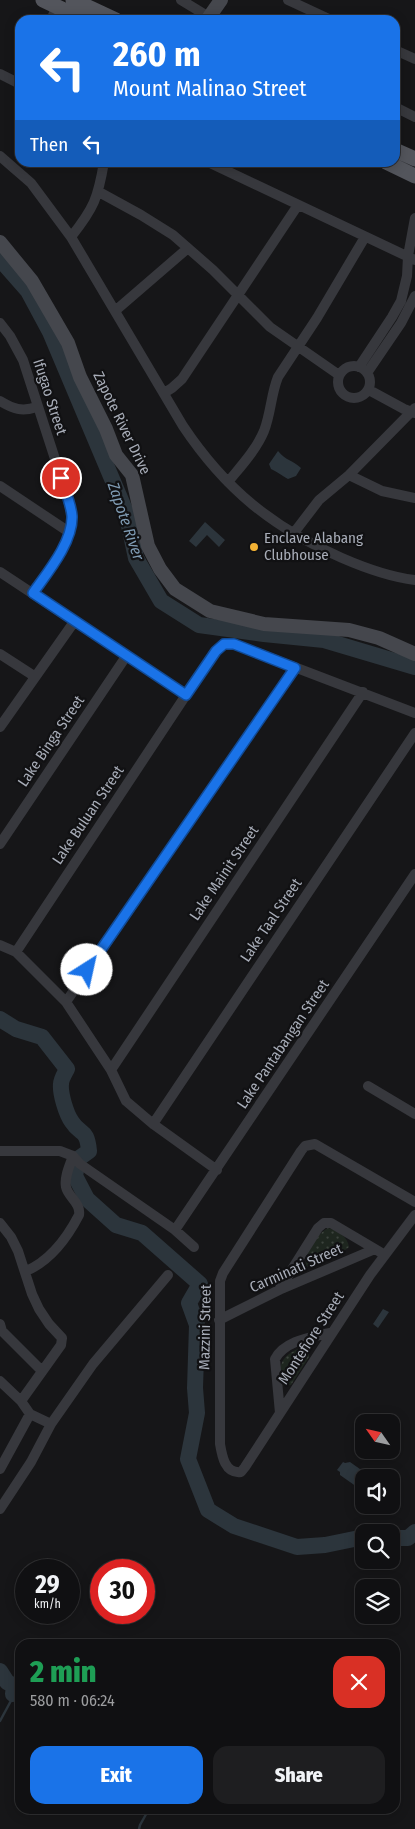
<!DOCTYPE html>
<html lang="en">
<head>
<meta charset="utf-8">
<style>
	:root { --surface:#101012; --page:#1e1e20; --text:#f1f3f6; --muted:#9c9d9f; --line:#303032; --accent:#1a73e8 }
	body { margin:0; font-family:"Fira Sans Condensed",sans-serif; background:var(--page); color:var(--text); height:100vh; display:flex; flex-direction:column; font-size:19px; white-space:nowrap }
	* { box-sizing:border-box; margin:0 }
	p { font-size:16px; color:var(--muted) }
	.icon { flex:none; width:28px; height:28px; fill:none; stroke:currentColor; stroke-width:2; stroke-linecap:round; stroke-linejoin:round }
	.map { position:relative; flex:1; overflow:hidden }
	.panel { position:absolute; left:15px; top:1639px; width:385px; height:175px; display:flex; flex-direction:column; background:var(--surface); border-radius:15px; box-shadow:0 2px 12px #0003,0 0 0 1px var(--line) }
	.panel>* { flex:none }
	.hud { position:absolute; left:15px; top:15px; width:385px; height:152px; border-radius:15px; box-shadow:0 2px 12px #0003,0 0 0 1px var(--line); background:#1a73e8; color:#fff; overflow:hidden }
	.needle { width:32px; rotate:304deg }
	.controls { position:absolute; left:355px; top:1414px; display:grid; gap:10px }
	.controls a { display:grid; place-items:center; width:45px; height:45px; border-radius:10px; background:var(--surface); box-shadow:0 2px 12px #0003,0 0 0 1px var(--line); font-size:25px }
	.speed { position:absolute; left:15px; top:1559px; display:flex; gap:10px; font-size:25px; font-weight:700; text-align:center }
	.speed>* { display:grid; place-content:center; width:65px; height:65px; border-radius:50%; background:var(--surface); box-shadow:0 2px 12px #0003,0 0 0 1px var(--line); line-height:1 }
	.speed small { font-size:12px; font-weight:400 }
	.speed .limit { border:8px solid #d22; background:#fff; color:#111 }
	.pin { position:absolute; display:grid; place-items:center; width:42px; height:42px; color:#fff; margin:-21px; border:2px solid #fff; border-radius:50%; box-shadow:0 1px 5px #0007 }
	.me { position:absolute; width:55px; margin:-28px; rotate:35deg; stroke-linejoin:round; filter:drop-shadow(0 0 4px #0008) }
	.turn { display:flex; align-items:center; gap:18px; height:105px; padding:0 15px; font-size:22px }
	.turn .icon { width:65px; height:65px; stroke-width:2.5 }
	.turn b { display:block; font-size:35px; line-height:42px }
	.then { display:flex; align-items:center; height:48px; padding:0 15px; background:#0003; gap:10px; font-size:19px }
	.round { display:grid; place-items:center; flex:none; width:52px; height:52px; border-radius:15px; background:var(--page) }
	.overview { display:flex; align-items:center; justify-content:space-between; height:85px; padding:0 15px }
	h1 { font-size:30px; font-weight:800; line-height:38px; color:#1e9e55 }
	.primary-button { display:flex; gap:10px; margin-top:auto; padding:10px 15px }
	.primary-button a { flex:1; height:58px; border-radius:15px; background:var(--accent); color:#fff; font-size:20px; font-weight:800; line-height:58px; text-align:center }
	.primary-button a+a { background:var(--page); color:var(--text) }
	.map>svg:first-child { display:block }
	.grass { fill:url(#grass-dots) }
	.water { fill:#2c353c }
	.lines { fill:none; stroke-linecap:round; stroke-linejoin:round }
	.stream { stroke:#2c353c; stroke-width:2.5 }
	.river { stroke:#2c353c; stroke-width:16 }
	.street { stroke:#37383d; stroke-width:10 }
	.secondary { stroke:#45474d; stroke-width:14 }
	.primary { stroke:#53555c; stroke-width:15 }
	.route-casing { stroke:#114b97; stroke-width:12 }
	.route { stroke:#1a73e8; stroke-width:9 }
	.poi-dot { fill:#f2b134; stroke:#111113; stroke-width:2 }
	.labels { text-anchor:middle; dominant-baseline:central; stroke-width:4.5; stroke-linejoin:round; paint-order:stroke }
	.street-label { font-size:15px; fill:#a8adb8; stroke:#111113 }
	.poi-label { font-size:15px; fill:#a8adb8; stroke:#111113; text-anchor:start }
	.water-label { font-size:16px; font-style:italic; fill:#7f9bb3; stroke:#111113 }
</style>
</head>
<body>
<div class="map">
<svg width="415" height="1829" viewBox="0 0 415 1829">
	<defs>
		<pattern id="grass-dots" width="8" height="8" patternUnits="userSpaceOnUse" patternTransform="scale(1.25)"><rect width="8" height="8" fill="#1e261f"/><path d="M2 2h.1M6 6h.1" fill="none" stroke="#3c433d" stroke-width="1.8" stroke-linecap="round"/></pattern>
	</defs>
	<rect width="100%" height="100%" fill="#161618"/>
	<path class="grass" d="M328,1228c9,2 20,9 21,19l-5,4 -35,16 -3,-1c-3,-12 12,-33 22,-38z
		M304,1346l5,5v6l-18,28 -7,1c-3,-4 -3,-6 -4,-11 -1,-18 11,-23 24,-29z"/>
	<path class="water" d="M278,451c8,10 15,9 23,17l-5,8 -8,3c-6,-3 -10,-7 -17,-10l-2,-5z
		M205,522l20,18 -6,7 -12,-12 -11,12 -7,-6z
		M383,1309l6,3 -11,16 -5,-4z
		M343,1462l2,1 5,-1 17,12v3l-3,1v5l-3,4h-4l-17,-12v-3l-3,-2z"/>
	<g class="lines">
		<path class="stream" d="M0,1721l13,-24v-3l7,3
			M139,1829l1,-4 9,-16"/>
		<path class="river" d="M0,259l28,32 22,41 76,180 10,46 25,43 38,24 65,9 60,6 91,27
			M0,1019l16,10 26,8 25,32c-2,4 -6,10 -6,15 -1,9 5,30 11,38 9,14 15,6 17,29l-11,8 -3,17 12,23 29,26 26,8 58,51 -11,19 8,22 -2,63 2,25 -9,46 20,51 26,16 63,21 28,-2 39,-8
			M391,1538h17l7,-6
			M0,1671l7,11 7,4 -1,8"/>
		<path class="street" d="M181,0l28,17
			M288,0l43,20
			M51,20l6,-14
			M395,50l20,9
			M0,74l20,10
			M395,107l20,10
			M0,156l31,27 40,54 112,189c42,63 90,102 159,132 23,10 47,19 73,22
			M208,162l207,98
			M99,192l42,23 32,20 40,35 57,57 69,48
			M71,237c23,-29 27,-39 33,-75
			M115,311l73,-63
			M0,323l10,13 13,24 44,136c1,6 4,13 4,20 3,25 -25,57 -38,77
			M338 382a16 16 0 1 1 32 0a16 16 0 1 1-32 0Z
			M359,367l33,-50 9,-16 6,-25 1,-20 7,-38
			M367,373l34,-50 14,-27
			M369,390l35,19 11,4
			M164,393l8,-5 10,-9 116,-174
			M0,401c13,8 22,11 37,6
			M349,475l33,16 33,7
			M228,482c13,-16 28,-32 36,-51 7,-18 7,-37 14,-54l39,-59 48,-81
			M0,486l69,46
			M293,534l26,-34 30,-25 66,-67
			M0,572l186,123 30,-44 8,-7h10l181,69
			M0,654l34,22
			M0,727l74,-105
			M0,844l127,-189
			M0,945l16,7 50,50 45,68 15,31 27,23 64,46
			M16,952l170,-257
			M66,1002l229,-334
			M111,1070l252,-378
			M368,1086l47,28
			M153,1124l262,-391
			M0,1151h60l13,5 7,8 95,66 19,17
			M415,1202l-100,-58 -10,2 -4,5 -78,122 -3,8v163c2,12 5,30 21,28l4,-5 125,-192 45,-60
			M0,1223l11,14 7,14 14,43 7,15 10,15 13,14 -1,7 -40,56
			M175,1230l240,-356
			M26,1271c24,-10 41,-33 53,-56 2,-12 -11,-18 -13,-28 -2,-10 4,-22 7,-31
			M279,1290l39,-62 6,-5h7l44,26
			M219,1320l60,-30 96,-41 10,6
			M0,1324l2,7 40,40
			M0,1381l21,20 9,13 21,10
			M280,1413l-5,-54c10,-19 38,-22 58,-27
			M0,1469l30,-55
			M0,1509l31,-47 20,-38 42,-60 75,-89"/>
		<path class="secondary" d="M207,20l14,-20
			M0,242l32,39 36,62 12,34 26,52 10,26 16,20 16,71 12,23 15,20 35,22 54,13 85,6 30,8 36,16"/>
		<path class="primary" d="M43,0l42,20
			M73,0l43,20
			M395,150l20,9
			M386,162l29,14"/>
	</g>
	<g class="lines">
		<defs>
			<path id="route" d="M61,478c4,12 10,26 11,38 1,26 -25,57 -39,77l153,102 30,-44 8,-7h10l61,24 -208,302"/>
		</defs>
		<use href="#route" class="route-casing"/>
		<use href="#route" class="route"/>
	</g>
	<circle class="poi-dot" cx="254" cy="547" r="5"/>
	<g class="labels">
		<g class="street-label">
			<text transform="translate(50 397) rotate(72)">Ifugao Street</text>
			<text transform="translate(122 423) rotate(64)">Zapote River Drive</text>
			<text transform="translate(51 741) rotate(-56)">Lake Binga Street</text>
			<text transform="translate(88 815) rotate(-56)">Lake Buluan Street</text>
			<text transform="translate(224 873) rotate(-56)">Lake Mainit Street</text>
			<text transform="translate(271 920) rotate(-56)">Lake Taal Street</text>
			<text transform="translate(283 1044) rotate(-56)">Lake Pantabangan Street</text>
			<text transform="translate(296 1268) rotate(-24)">Carminati Street</text>
			<text transform="translate(205 1327) rotate(-89)">Mazzini Street</text>
			<text transform="translate(311 1338) rotate(-57)">Montefiore Street</text>
		</g>
		<g class="poi-label">
			<text x="264" y="538">Enclave Alabang<tspan x="264" dy="17">Clubhouse</tspan></text>
		</g>
		<g class="water-label">
			<text transform="translate(126 521) rotate(71)">Zapote River</text>
		</g>
	</g>
</svg>
<div class="controls">
<a><svg class="needle" viewBox="-14 -14 28 28"><path d="M0-13l5 13h-10z" fill="#e53935"/><path d="M0 13l5-13h-10z" fill="#9c9d9f"/></svg></a>
<a><svg class="icon" aria-label="sound" viewBox="0 0 24 24"><path d="M4 9h4l5-4v14l-5-4H4zM17 9q2 3 0 6"/></svg></a>
<a><svg class="icon" aria-label="search" viewBox="0 0 24 24"><circle cx="10" cy="10" r="6"/><path d="M15 15l6 6"/></svg></a>
<a><svg class="icon" aria-label="layers" viewBox="0 0 24 24"><path d="M12 4l9 5-9 5-9-5zM3 14l9 5 9-5"/></svg></a>
</div>
<div class="speed"><div>29<small>km/h</small></div><div class="limit">30</div></div>
<div class="pin" style="left:61px;top:478px;background:#d93025"><svg class="icon" aria-label="arrive" viewBox="0 0 24 24"><path d="M6 21V4h12l-3 4 3 4H6"/></svg></div>
<svg class="me" style="left:87px;top:970px" viewBox="-20 -20 40 40"><circle r="19" fill="#fff"/><path d="M0-13L10 11 0 6-10 11z" fill="#1a73e8"/></svg>
<div class="hud">
<div class="turn"><svg class="icon" aria-label="left" viewBox="0 0 24 24"><path d="M17 20v-9H6M10 6l-5 5 5 5"/></svg><div><b>260 m</b>Mount Malinao Street</div></div>
<div class="then">Then<svg class="icon" aria-label="left" viewBox="0 0 24 24"><path d="M17 20v-9H6M10 6l-5 5 5 5"/></svg></div>
</div>
<section class="panel">
<div class="overview"><div><h1>2 min</h1><p>580 m · 06:24</p></div><a class="round" style="background:#d93025;color:#fff"><svg class="icon" aria-label="close" viewBox="0 0 24 24"><path d="M6 6l12 12M18 6L6 18"/></svg></a></div>
<div class="primary-button"><a>Exit</a><a>Share</a></div>
</section>
</div>
</body>
</html>
